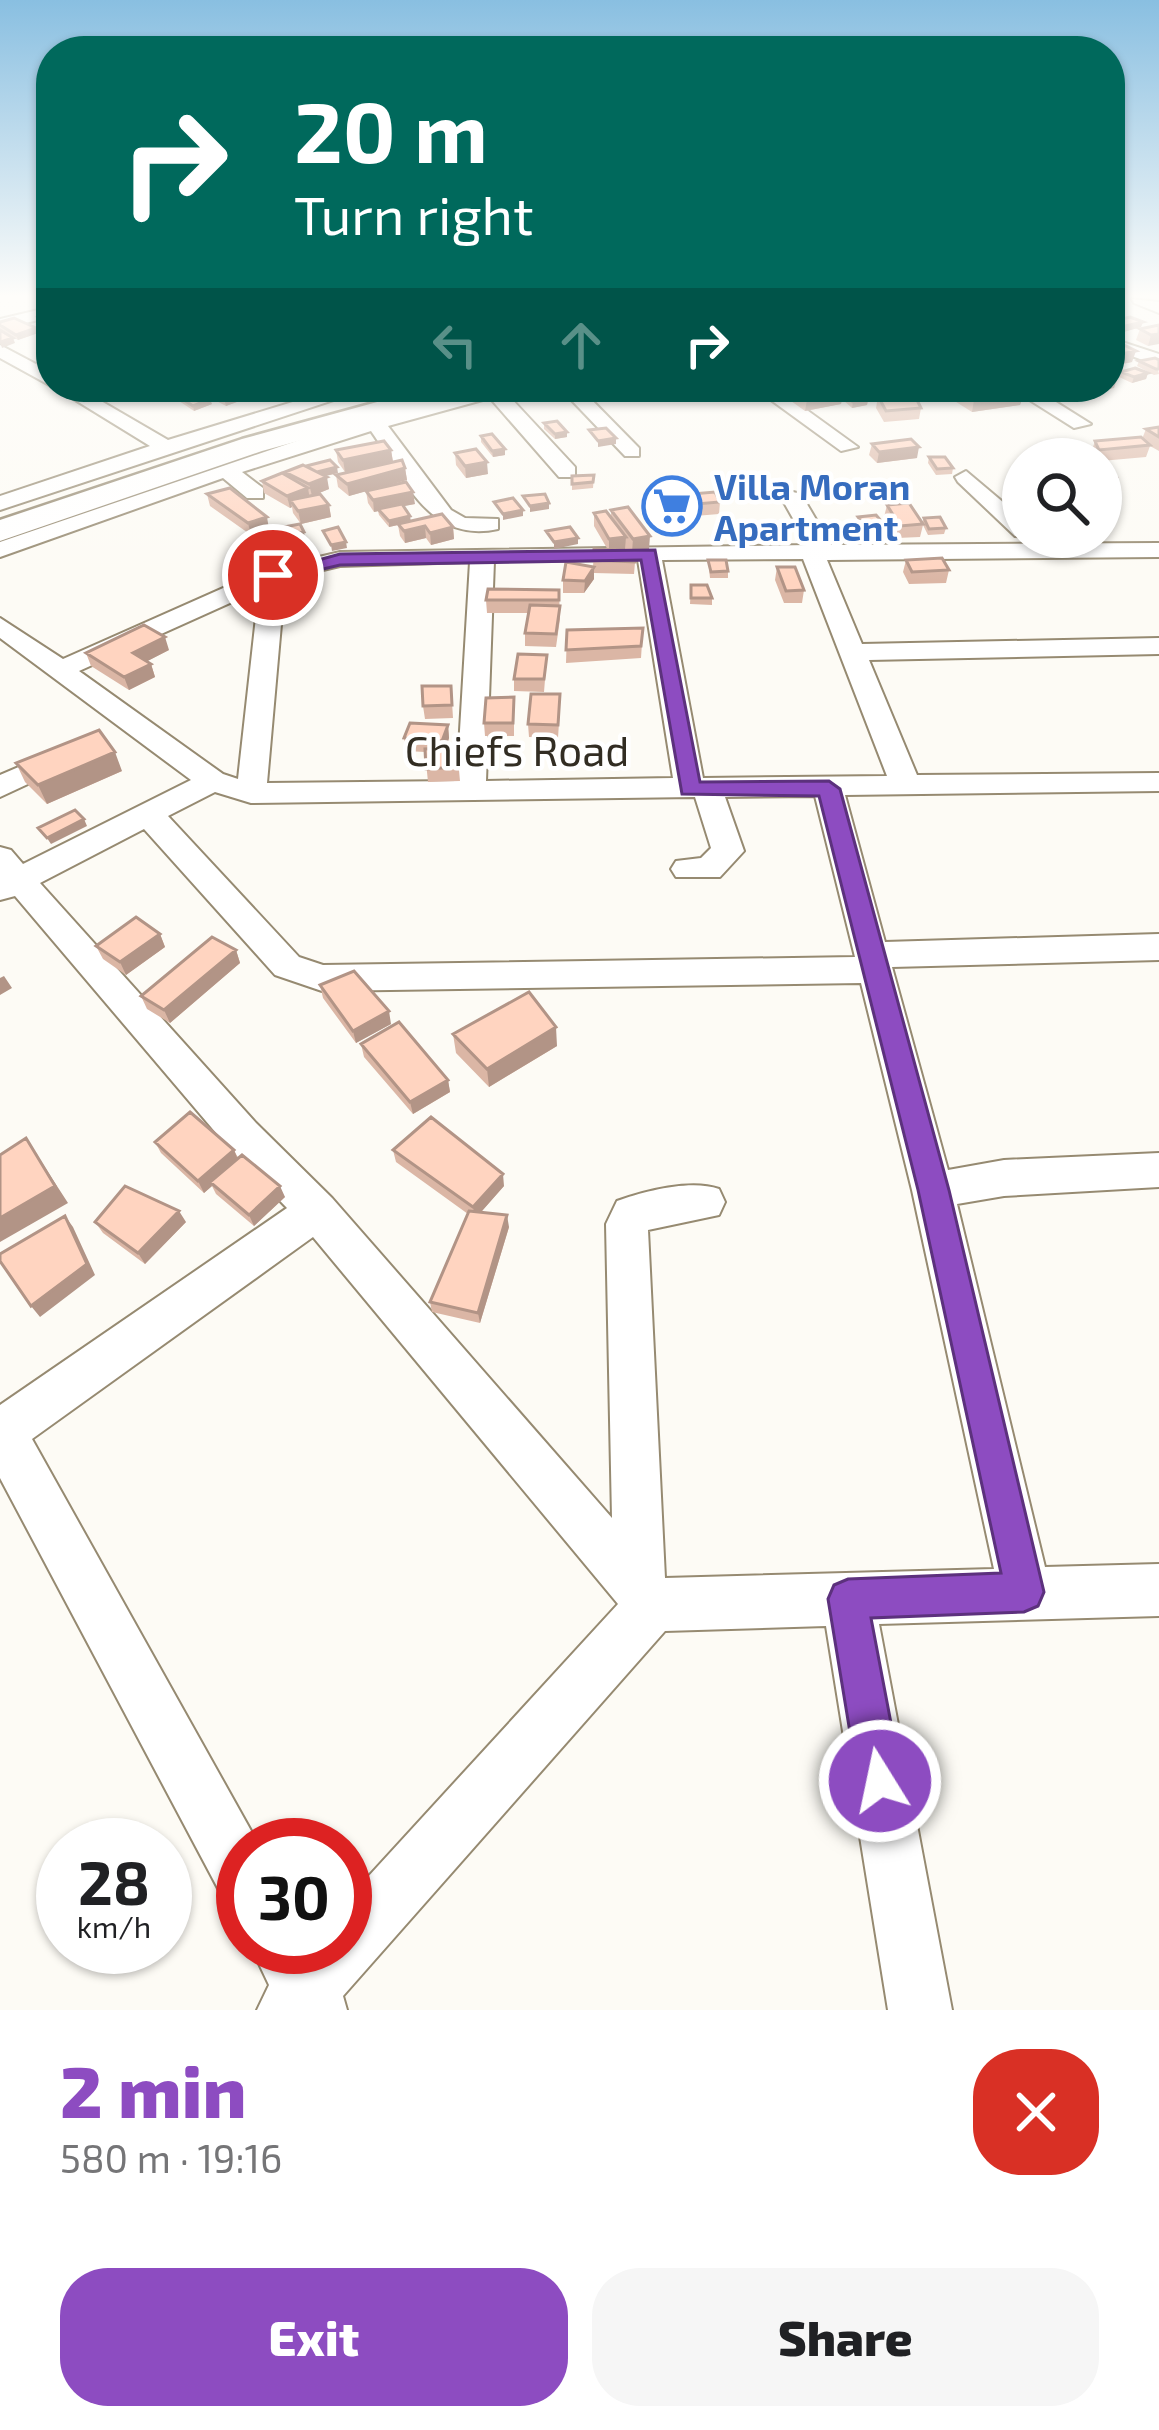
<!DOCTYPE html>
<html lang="en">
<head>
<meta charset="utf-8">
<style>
	:root { --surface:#fff; --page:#f6f6f6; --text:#202124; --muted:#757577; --accent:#8d4cc1 }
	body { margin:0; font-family:"Exo 2",sans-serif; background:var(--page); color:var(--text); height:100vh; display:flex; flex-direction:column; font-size:45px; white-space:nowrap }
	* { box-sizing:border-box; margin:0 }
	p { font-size:39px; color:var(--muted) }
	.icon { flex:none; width:66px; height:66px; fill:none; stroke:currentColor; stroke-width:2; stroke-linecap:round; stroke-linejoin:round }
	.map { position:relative; height:2010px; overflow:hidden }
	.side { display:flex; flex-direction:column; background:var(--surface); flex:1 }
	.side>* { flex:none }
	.guide { position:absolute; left:36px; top:36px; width:1089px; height:366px; border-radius:48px; box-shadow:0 3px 9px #0004; background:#00695c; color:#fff; overflow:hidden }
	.buttons { position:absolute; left:1002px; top:438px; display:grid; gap:24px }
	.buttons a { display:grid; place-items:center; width:120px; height:120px; border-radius:50%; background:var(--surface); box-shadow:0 3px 9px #0004; font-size:60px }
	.speed { position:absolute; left:36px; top:1818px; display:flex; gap:24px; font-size:60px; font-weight:700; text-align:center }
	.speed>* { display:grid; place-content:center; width:156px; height:156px; border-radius:50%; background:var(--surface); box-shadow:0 3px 9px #0004; line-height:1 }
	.speed small { font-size:30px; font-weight:400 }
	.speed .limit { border:18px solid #d22; background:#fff; color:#111 }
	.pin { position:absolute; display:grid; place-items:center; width:102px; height:102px; color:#fff; margin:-51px; border:6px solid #fff; border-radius:50%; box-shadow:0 3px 12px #0007 }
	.me { position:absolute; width:132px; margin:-66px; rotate:350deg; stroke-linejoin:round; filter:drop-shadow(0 0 9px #0008) }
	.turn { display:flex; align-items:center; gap:42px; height:252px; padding:0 60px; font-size:54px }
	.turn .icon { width:156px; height:156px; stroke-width:2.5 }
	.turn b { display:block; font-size:84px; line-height:102px }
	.lanes { display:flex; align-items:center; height:114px; padding:0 60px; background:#0003; justify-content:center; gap:60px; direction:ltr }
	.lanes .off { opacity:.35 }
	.round { display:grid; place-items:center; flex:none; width:126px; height:126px; border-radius:48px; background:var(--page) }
	.overview { display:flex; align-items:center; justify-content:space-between; height:204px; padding:0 60px }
	h1 { font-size:72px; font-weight:800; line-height:90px; color:var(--accent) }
	.action { display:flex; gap:24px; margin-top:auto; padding:24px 60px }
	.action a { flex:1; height:138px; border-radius:48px; background:var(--accent); color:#fff; font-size:48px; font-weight:800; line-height:138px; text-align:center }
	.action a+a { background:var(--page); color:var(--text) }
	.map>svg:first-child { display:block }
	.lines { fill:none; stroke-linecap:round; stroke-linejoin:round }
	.minor-casing { stroke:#968a71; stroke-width:4 }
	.highway-casing { stroke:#968a71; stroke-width:5 }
	.minor { fill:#fff; fill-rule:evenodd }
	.highway { fill:#fff; fill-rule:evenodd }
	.wall { fill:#dbb6a5 }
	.shaded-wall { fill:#b29486 }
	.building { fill:#ffd4c0; stroke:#b29486; stroke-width:3 }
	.route { fill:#8d4cc1; stroke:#5c317d; stroke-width:3 }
	.labels { text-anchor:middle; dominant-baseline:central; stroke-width:9; stroke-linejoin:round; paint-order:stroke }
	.far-shop-label { font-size:36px; font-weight:bold; fill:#366cbe; stroke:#fff; text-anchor:start }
	.street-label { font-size:42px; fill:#322d23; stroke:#fff }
</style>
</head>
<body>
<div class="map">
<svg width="1159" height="2010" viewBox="0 0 1159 2010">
	<rect width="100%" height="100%" fill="#fdfbf5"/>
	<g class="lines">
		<defs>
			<path id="minor" d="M1132,299l27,3v11l-25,-10z
				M51,307v10l-51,12v-10z
				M1110,338l49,16v12l-49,-18z
				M0,345l51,27v14l-51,-28z
				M54,387h23l91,53 174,-53h31l-373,123v-14l150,-50z
				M487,387h35l-15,7 68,73v10h-16l-69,-79 -102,28 63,84 14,8 33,1v10c-69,15 -93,-50 -127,-98l-129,41 21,16v10h-16l-24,-20 -223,79v-15l367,-125z
				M559,387h20l60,61v8h-14z
				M753,387h22l83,60 -17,4z
				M1009,387h23l59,37 -17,4z
				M966,471l57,48 4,18 -12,-1 -57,-54 -3,-5z
				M793,492l8,2 30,51 328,-2v14l-332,3 35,84 297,-6v16l-290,6 48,115 242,-2v18l-314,4 40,147 274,-8v26l-267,7 56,203 56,-10 155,-7v34l-155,9 -47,8 88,363 114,-3v52l-280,8 73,386h-64l-62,-384 -161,5 -322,365 4,14h-90l12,-25 -18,-38h94v-45l273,-298 -305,-367 -281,202 227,406h-16v60l-21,-9 -222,-418v-73l287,-197 -59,-61 -213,-251 -15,4v-53l11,3 12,14 168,-84 -191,-142v-20l63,41 201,-89 76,-18 468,-7 -26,-46zM803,559l84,217 -184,2 -41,-218zM638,560l35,218 -187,3 8,-220zM470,562l-13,219 -190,2 18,-204 55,-13zM259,590l-21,189 -15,-5 -144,-103zM215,792l36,11 444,-6 16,51 -10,10 -25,3 -5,8 5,8h44l24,-26 -19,-54 90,-1 40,161 -532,8 -24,-8 -131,-141zM144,829l131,146 47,16 539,-8 51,207 82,379 -329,9 -17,-348 71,-15 6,-13 -6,-13c-28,-10 -74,2 -102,12l-11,23 6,294 -280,-320 -76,-75 -216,-240z
				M63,748l10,3 5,6 -5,6 -73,34v-22z"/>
			<path id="highway" d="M432,387h43l-3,6 -210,58 -262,90v-21l242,-81z"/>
		</defs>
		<use href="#minor" class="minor-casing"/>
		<use href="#highway" class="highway-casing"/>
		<use href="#minor" class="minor"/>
		<use href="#highway" class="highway"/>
	</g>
	<path class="wall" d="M1110,321l33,1 -2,5 -21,6 -10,-5z
		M0,322l36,6 2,5 -20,7 -18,-11z
		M1159,325l-11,21 -12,-6 4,-11z
		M1110,338l22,24 -15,3 -7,-4z
		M1155,358l4,16 -5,1 -17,-9 2,-5z
		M1121,372l27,1 -2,6 -14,4 -13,-6z
		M201,387h50l2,9 -27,10 -23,-12z
		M898,387l35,5 -1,6 -17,1 6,9 -2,11 -35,3 -8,-14 2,-12 24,2 -5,-6z
		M956,388l68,6 -4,11 -48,7 -19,-12z
		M169,390l43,14 -18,7 -24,-16z
		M792,390l49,2 27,8 -1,5 -15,3 -10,-9 -1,5 -36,7 -14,-10z
		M544,423l23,9v5l-12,2 -11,-10z
		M1159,427v24l-9,-5 -4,11 -45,4v-2h-7l-3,-6 4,-12 47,-2 4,-10z
		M481,436l24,13v6l-12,2 -12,-15z
		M872,444l45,14 -40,5 -8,-8z
		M336,450h55l2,12 12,6 2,12 -32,9 40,15 -12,2 8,15 42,6 1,12 -23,6 -5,-7 -21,5 -5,-7 -2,-11 -9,2 -10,-12 -1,-4 -4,1 -6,-9 -2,-12 -17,5 -11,-9 -2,-12 55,-13 -46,10 -7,-10z
		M455,453l33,21 -22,4 -10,-13z
		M929,457l24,11 -1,6 -16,1 -8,-12z
		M1101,466l14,10 -2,6h-12z
		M285,472l53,1 -13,3 4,13 -15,6 15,10 2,12 -30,7 -8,-11 -1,-6 -2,1 -26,-15 -2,-12 23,-6z
		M594,475l-1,13 -21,2v-14z
		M207,494l62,35 -18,6 -41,-29z
		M679,495l41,7 -1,12 -36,3 -5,-10z
		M887,505l35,19 2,-6 22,10 -2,6 -16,1 -5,-10 -3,12 -23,1 -13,-21z
		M611,510l38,39 -13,2 -2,23 -40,-1v6l-10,14h-21v-13l30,-13 1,-18 14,1 -14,-24v-13l17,4z
		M858,517l30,12 -2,6 -18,2 -11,-14z
		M708,560l20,11v7h-18z
		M906,560l43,10 -3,13 -37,1 -6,-12z
		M777,567l27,23 -2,13h-18l-9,-23z
		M691,585l21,13v7l-22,-1z
		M559,590l1,29 -4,28 -31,-1v-13l4,-20h-42l-1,-13z
		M643,628l-2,30 -75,5 1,-33z
		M169,650l-22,11 4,3 4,13 -26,13 -38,-24 -5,-13z
		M547,655l-3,37 -30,-1v-12z
		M451,686l2,32 -28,1 -2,-13z
		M514,697v39h-29l-1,-13z
		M560,707l-2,31 -29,-1 -1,-13z
		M448,725l1,13 -3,11 11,-1 3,33 -32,1 -3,-30 -19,-1 -2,-13z
		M16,763l106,8 -75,33 -22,-22z
		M160,934l5,13 -39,28 -23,-16 -7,-13z
		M236,950l4,13 -70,60 -23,-14 -6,-13z
		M320,985l71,39 -35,19 -33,-45z
		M453,1034l104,12 -68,41 -33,-34z
		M361,1044l87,36 2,12 -37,22 -49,-57z
		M155,1142l79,8 4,8 47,39 -31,29 -38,-32 -4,-8 -8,7 -43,-40z
		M393,1150l111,36 -24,27 29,14 -29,96 -48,-11 -2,-10 38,-88 -72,-52z
		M95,1222h91l-41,42 -42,-31z"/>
	<path class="shaded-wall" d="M1143,322l-2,5 -21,6 1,-6z
		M36,328l2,5 -20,7 -2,-5z
		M1159,334v10l-11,2 3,-11z
		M13,338l2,5 -13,5 -2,-6z
		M1136,351l-4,11 -15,3 4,-11z
		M1148,373l-2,6 -14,4 2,-6z
		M1118,377l-4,11 -16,4 2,-5h10v-8z
		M156,387l1,5 -19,5 -2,-5z
		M244,387h7l2,9 -27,10 -3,-12z
		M843,393l-2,11 -36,7 2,-11z
		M1024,394l-4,11 -48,7 2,-12z
		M210,399l2,5 -18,7 -1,-5z
		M868,400l-1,5 -15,3 1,-6z
		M567,432v5l-12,2v-5z
		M616,438v6l-18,3v-6z
		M919,447l-2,11 -40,5 2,-11z
		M505,449v6l-12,2 -1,-6z
		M391,450l2,12 -48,10 -2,-12z
		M487,462l1,12 -22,4 -1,-12z
		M337,467l1,6 -25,6 -1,-6z
		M405,468l2,12 -58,16 -2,-12z
		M327,477l2,12 -17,7 -3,-12z
		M308,488l2,12h-20l2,7 -2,1 -3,-12z
		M413,492l2,12 -41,8 -1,-12z
		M549,503v6l-19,3v-6z
		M329,505l2,12 -30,7 -3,-13z
		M523,510v6l-20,4v-6z
		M410,516l1,6 -22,5v-6z
		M267,517l2,12 -18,6 -3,-12z
		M425,526l1,12 -21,5 -1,-12z
		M453,527l1,12 -23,6 -1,-12z
		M888,529l-2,6 -18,2 1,-6z
		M304,532l1,6 -27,5 -1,-6z
		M650,536l-1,13 -17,3 1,-13z
		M626,537l-1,12 -16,2v-12z
		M578,538v6l-24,5v-7z
		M346,542l1,6 -15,3 -1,-6z
		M288,558l1,6 -32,9 -1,-6z
		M594,567v12l-10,14 1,-12z
		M165,637l4,13 -31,16 -5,-13z
		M151,664l4,13 -26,13 -5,-13z
		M448,725l1,13 -5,16 -2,-13z
		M115,752l7,19 -75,33 -9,-19z
		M84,819l3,7 -36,18 -4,-6z
		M160,934l5,13 -39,28 -6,-13z
		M236,950l4,13 -70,60 -6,-13z
		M4,976l8,12 -12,7v-17z
		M389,1011l2,13 -35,19 -3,-12z
		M556,1027l1,19 -68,41 -2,-18z
		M448,1080l2,12 -37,22 -3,-12z
		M26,1138l42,65 -68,39v-24z
		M234,1150l5,12 -29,20 2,4 -8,7 -6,-12z
		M503,1174l1,12 -29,33 -2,-12z
		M280,1186l5,11 -31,29 -5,-11z
		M179,1211l7,11 -41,42 -7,-11z
		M507,1215l2,12 -29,96 -2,-10z
		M65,1216l8,11 22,48 -55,42 -9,-11z"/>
	<path class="building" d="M51,313v12l-13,-8z
		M1130,317l13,5 -22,5 -11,-5z
		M14,318l22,10 -20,7 -16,-10v-3z
		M1159,325v9l-8,1 -11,-6z
		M0,330l13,8 -13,4z
		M1110,338l26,13 -15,3 -11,-5z
		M1155,358l4,2v9h-3l-17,-8z
		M1135,368l13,5 -14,4 -13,-5z
		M130,387h23l-17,5z
		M176,387h14l20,12 -17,7 -24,-16z
		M209,387h35l-21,7z
		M806,387h28l9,6 -36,7 -15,-10z
		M898,387h29l6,5 -28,3z
		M971,387h43l10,7 -50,6 -18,-12z
		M856,389l12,11 -15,2 -12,-10z
		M878,396l39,4 4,8 -35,3z
		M557,421l10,11 -12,2 -11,-11z
		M1159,427v10l-13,-8z
		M606,428l10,10 -18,3 -9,-11z
		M492,434l13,15 -13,2 -11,-15z
		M1141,437l9,8 -51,5 -4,-9z
		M911,439l8,8 -40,5 -7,-8z
		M384,441l7,9 -48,10 -7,-10z
		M1061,447h22l8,8 -21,3z
		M476,449l11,13 -22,4 -10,-13z
		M929,457h16l8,11 -16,1z
		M330,460l7,7 -20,5 -11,-6z
		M402,460l3,8 -58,16 -11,-9z
		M303,465l24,12 -18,7 -24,-12z
		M1101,466h3l11,10 -14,-1z
		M282,473l26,15 -21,8 -25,-15z
		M594,475l-1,7 -21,2v-8z
		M406,482l7,10 -40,8 -7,-9z
		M230,488l37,29 -19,6 -41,-29z
		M715,492l5,10 -36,3 -5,-10z
		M320,494l9,11 -31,6 -8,-11z
		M545,494l4,9 -19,3 -7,-10z
		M513,498l10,12 -20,4 -9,-12z
		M909,503l14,21 -23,2 -13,-21z
		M402,504l8,12 -21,5 -11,-12z
		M628,507l22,29 -17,3 -22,-29z
		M606,511l20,26 -17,2 -15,-26z
		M442,514l11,13 -23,6 -5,-7 -21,5 -6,-7z
		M876,515l12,14 -19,2 -11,-14z
		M940,517l6,11 -17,1 -5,-11z
		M300,524l4,8 -27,5 -4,-8z
		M338,527l8,15 -15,3 -8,-14z
		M570,527l8,11 -24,4 -8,-11z
		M280,549l8,9 -32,9 -8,-9z
		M594,549l42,2 -1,11 -42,-2z
		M942,558l7,12 -37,2 -6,-12z
		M708,560h18l2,11 -17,1z
		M566,562l28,5 -9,14 -22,-1z
		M777,567h18l9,23 -18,1z
		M691,585h16l5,13h-21z
		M488,589l71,1v10h-73z
		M530,605l30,1 -4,28 -31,-1z
		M144,625l21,12 -32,16 18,11 -27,13 -38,-24z
		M643,628l-2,18 -75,4 1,-20z
		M518,654l29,1 -3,24h-30z
		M422,686h29l1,19 -29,1z
		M531,694h29l-2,31 -30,-1z
		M514,697l-1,26h-29l2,-25z
		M410,723l38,2 -6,16 -38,-3z
		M99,730l16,22 -77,33 -22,-22z
		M457,748l1,19 -32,2 -1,-20z
		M75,810l9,9 -37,19 -9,-10z
		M136,917l24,17 -40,28 -24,-16z
		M212,937l24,13 -72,60 -23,-14z
		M354,971l35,40 -36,20 -33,-46z
		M529,992l27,35 -69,42 -34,-35z
		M399,1022l49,58 -38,22 -49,-58z
		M190,1112l44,38 -36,31 -43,-39z
		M431,1117l72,57 -30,33 -80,-57z
		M26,1138l29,48 -55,32v-63z
		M242,1155l38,31 -31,29 -39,-33z
		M125,1186l54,25 -41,42 -43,-31z
		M469,1211l38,4 -29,98 -48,-11z
		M65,1216l22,48 -56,42 -31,-45v-7z"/>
	<linearGradient id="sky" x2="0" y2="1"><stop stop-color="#89bfe1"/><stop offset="0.51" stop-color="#fefdfa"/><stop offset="1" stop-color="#fefdfa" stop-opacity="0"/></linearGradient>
	<rect width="1159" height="581" fill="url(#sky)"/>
	<path class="route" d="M655,550l45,232 129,-1 11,8 109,401 95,402 -6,14 -14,6 -153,6 31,163 -7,16 -15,6 -15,-6 -7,-16 -30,-182 6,-14 14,-6 153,-6 -83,-383 -99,-394 -137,-2 -41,-234 -301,5 -67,16 -9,-6 76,-21z"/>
	<defs>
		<symbol id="supermarket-ring" viewBox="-11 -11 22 22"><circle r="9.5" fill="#fff" stroke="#3f7fe0" stroke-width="1.5"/><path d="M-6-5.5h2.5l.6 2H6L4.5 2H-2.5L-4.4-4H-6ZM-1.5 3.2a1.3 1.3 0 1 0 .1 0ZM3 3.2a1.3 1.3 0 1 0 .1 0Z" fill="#3f7fe0"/></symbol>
	</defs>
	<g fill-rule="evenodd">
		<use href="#supermarket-ring" x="639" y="473" width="66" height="66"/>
	</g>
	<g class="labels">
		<g class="far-shop-label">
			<text x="714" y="485">Villa Moran<tspan x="714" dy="41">Apartment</tspan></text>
		</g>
		<g class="street-label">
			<text x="517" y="749">Chiefs Road</text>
		</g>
	</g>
</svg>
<div class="buttons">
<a><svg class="icon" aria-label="search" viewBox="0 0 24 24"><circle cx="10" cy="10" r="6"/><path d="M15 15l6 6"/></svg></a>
</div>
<div class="speed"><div>28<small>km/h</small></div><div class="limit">30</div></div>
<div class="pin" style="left:273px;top:575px;background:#d93025"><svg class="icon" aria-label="arrive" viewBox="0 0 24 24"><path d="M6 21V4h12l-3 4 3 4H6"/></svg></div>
<svg class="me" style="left:880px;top:1781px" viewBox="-20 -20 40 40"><circle r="17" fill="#8d4cc1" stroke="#fff" stroke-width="3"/><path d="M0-11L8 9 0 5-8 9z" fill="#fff"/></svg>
<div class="guide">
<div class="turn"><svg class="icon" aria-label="right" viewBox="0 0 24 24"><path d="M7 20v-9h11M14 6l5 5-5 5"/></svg><div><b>20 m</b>Turn right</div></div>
<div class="lanes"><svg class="icon off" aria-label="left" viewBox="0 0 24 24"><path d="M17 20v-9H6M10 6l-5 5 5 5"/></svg><svg class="icon off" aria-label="ahead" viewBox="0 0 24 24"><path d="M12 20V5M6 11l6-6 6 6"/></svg><svg class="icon" aria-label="right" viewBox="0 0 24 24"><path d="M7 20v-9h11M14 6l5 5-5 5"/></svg></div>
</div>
</div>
<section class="side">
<div class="overview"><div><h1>2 min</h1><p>580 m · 19:16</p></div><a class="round" style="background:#d93025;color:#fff"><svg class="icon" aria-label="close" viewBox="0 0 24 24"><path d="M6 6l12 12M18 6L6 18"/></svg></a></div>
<div class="action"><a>Exit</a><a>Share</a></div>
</section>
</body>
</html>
